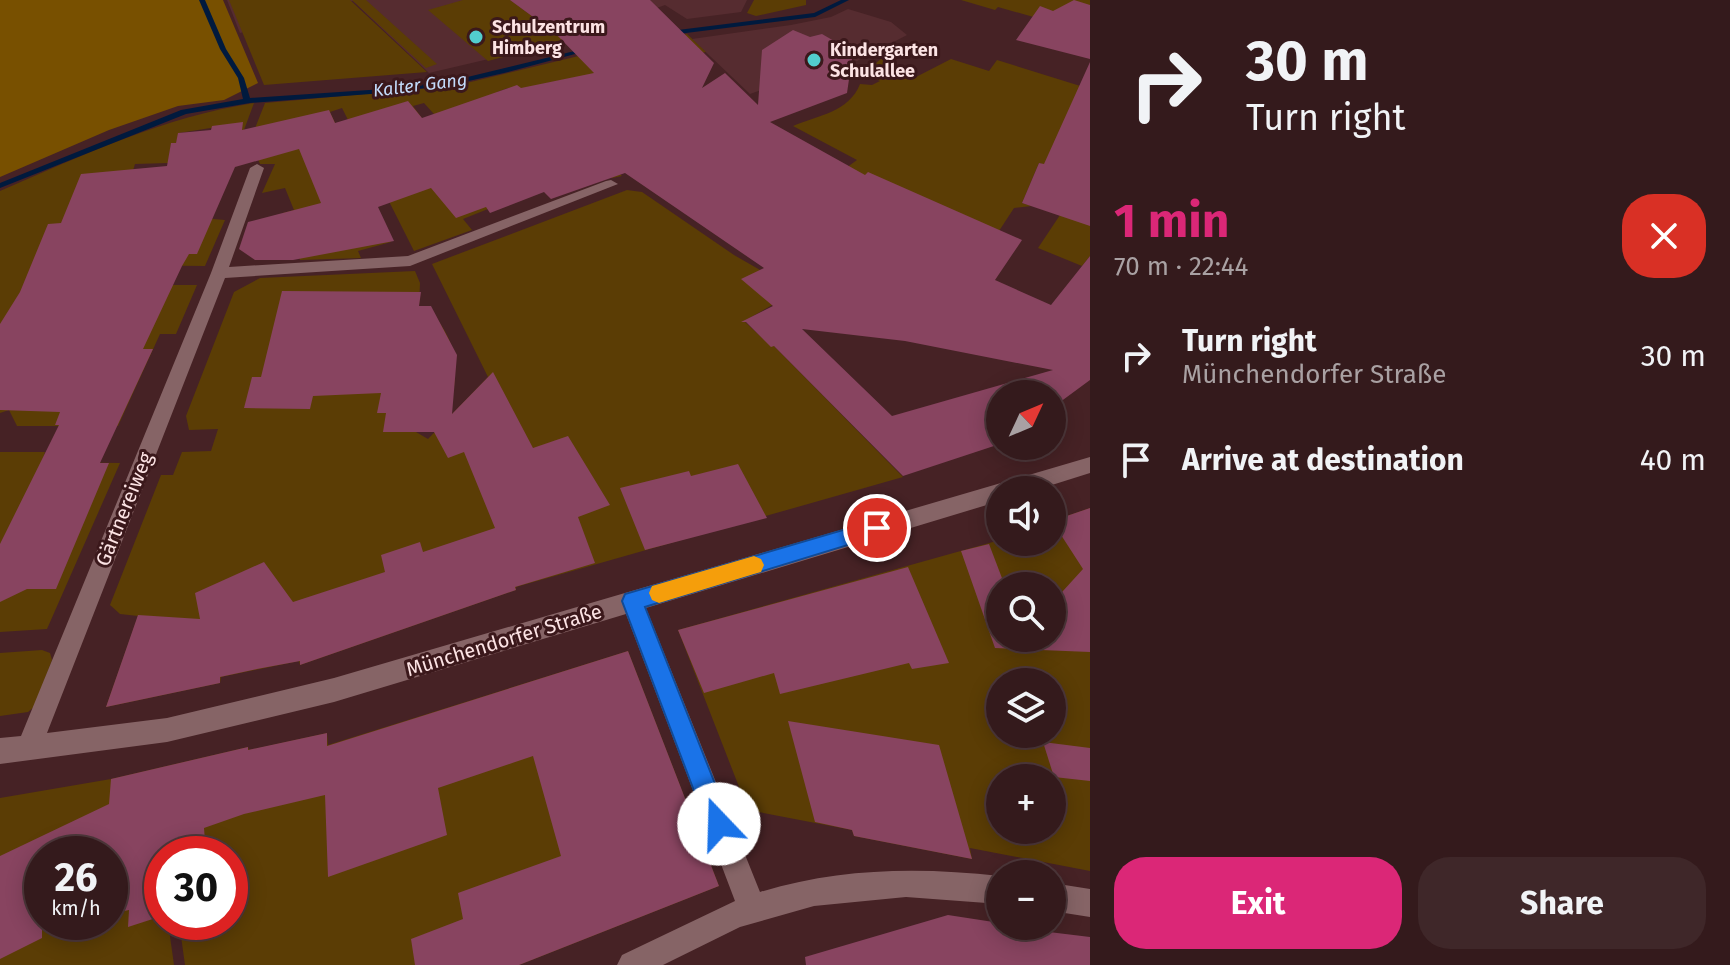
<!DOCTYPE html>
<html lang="en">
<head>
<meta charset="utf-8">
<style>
	:root { --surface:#341a1c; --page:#3f2729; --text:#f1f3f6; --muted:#a9a1a3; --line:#4e383b; --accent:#db2777 }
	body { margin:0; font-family:"Fira Sans",sans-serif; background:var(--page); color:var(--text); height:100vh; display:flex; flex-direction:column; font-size:30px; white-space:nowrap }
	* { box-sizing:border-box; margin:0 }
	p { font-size:26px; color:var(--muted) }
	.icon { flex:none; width:44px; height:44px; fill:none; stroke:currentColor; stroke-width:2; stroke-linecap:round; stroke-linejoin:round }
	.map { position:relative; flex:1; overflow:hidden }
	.sheet { display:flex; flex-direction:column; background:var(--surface); width:640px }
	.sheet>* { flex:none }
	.hud { background:#341a1c; color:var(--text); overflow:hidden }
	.needle { width:52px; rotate:46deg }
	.buttons { position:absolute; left:986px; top:380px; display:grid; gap:16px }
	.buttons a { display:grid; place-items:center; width:80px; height:80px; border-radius:50%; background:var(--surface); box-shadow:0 4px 20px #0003,0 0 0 2px var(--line); font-size:40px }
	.speed { position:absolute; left:24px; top:836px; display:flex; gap:16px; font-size:40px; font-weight:700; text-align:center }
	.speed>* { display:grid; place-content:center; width:104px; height:104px; border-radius:50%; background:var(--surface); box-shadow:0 4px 20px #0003,0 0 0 2px var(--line); line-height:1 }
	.speed small { font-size:20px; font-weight:400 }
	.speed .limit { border:12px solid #d22; background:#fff; color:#111 }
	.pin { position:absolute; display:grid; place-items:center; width:68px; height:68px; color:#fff; margin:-34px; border:4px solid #fff; border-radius:50%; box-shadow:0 2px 8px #0007 }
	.me { position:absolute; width:88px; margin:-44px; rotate:339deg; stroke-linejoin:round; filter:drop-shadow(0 0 6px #0008) }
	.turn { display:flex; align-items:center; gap:28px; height:168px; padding:0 24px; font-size:36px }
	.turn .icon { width:104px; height:104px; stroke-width:2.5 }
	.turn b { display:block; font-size:56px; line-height:68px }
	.round { display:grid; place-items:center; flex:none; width:84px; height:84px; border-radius:32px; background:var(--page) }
	.headline { display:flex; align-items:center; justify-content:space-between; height:136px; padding:0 24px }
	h1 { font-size:48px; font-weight:700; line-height:60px; color:var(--accent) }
	.primary-button { display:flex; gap:16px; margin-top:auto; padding:16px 24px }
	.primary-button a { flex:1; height:92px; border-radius:32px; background:var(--accent); color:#fff; font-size:32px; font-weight:700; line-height:92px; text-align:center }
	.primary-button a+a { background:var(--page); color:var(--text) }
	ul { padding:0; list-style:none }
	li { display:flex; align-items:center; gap:24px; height:104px; padding:0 24px }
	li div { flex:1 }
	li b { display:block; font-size:30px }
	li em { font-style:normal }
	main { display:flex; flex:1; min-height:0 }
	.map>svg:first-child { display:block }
	.built { fill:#562c30 }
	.green { fill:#5b3d05; fill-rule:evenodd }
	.forest { fill:#785000 }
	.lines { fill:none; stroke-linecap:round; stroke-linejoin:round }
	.stream { fill:#001a3e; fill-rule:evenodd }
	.building { fill:#884460; fill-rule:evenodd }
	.street { fill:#866466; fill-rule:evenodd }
	.route { fill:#1a73e8; stroke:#114b97; stroke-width:2 }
	.slow { fill:#f59e0b }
	.poi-dot { fill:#52cdcd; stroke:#3b181b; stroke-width:3 }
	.labels { text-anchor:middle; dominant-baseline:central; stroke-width:6; stroke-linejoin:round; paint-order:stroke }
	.far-poi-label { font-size:18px; font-weight:bold; fill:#fce3e4; stroke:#3b181b; text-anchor:start }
	.far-water-label { font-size:18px; font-style:italic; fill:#c3dbfb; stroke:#3b181b }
	.street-label { font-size:20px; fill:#fce3e4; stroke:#3b181b }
</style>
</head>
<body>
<main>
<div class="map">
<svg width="1090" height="965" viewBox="0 0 1090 965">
	<rect width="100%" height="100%" fill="#462225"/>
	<path class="built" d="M227,0h520l-6,12 -54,7 -22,-14 -99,36 -137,32 -76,-72 -113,32z
		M848,9l43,13 16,13 -50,26 -7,-3 -100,36 -58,-55 99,-14 40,-8z"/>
	<path class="green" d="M229,0h121l77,72 -163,13z
		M352,0h14l71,64 -11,4z
		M463,0h47l56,41 -78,20 -60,-51z
		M754,0h52v5l-50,11 -9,-3z
		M961,0h129v33l-92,-26 -3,3z
		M687,34l19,18 -164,32 5,22 75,70 -10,2 -104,-90 -11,4 -37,51 -36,-40 -11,3 74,101 1,2 -25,10 9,11 -58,21 -72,-143 -12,4 61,130 -33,9 3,7 -61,2 -17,-47 11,-3 -9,-22 -23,5 13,-29h-15l-10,-23 15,-38 189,-17 166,-40z
		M881,59l35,18 35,-18 38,12 8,-11 93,29v90l-51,-16 -17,40 10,3 -18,2 -15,23 -160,-33 -4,-22 22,-16 -64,-34c26,-11 56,-14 67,-42l12,1 8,-4 -17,-8z
		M254,103l-13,35 1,-15 -63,10 -3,10 -5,1 -3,19 -33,1 -15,47 105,9 -20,46 -97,-1 -5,20h94l-21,49h-16l-42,92h-101l-8,-16 -9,3v-222c83,-36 164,-74 254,-88z
		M627,190l15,2 92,63 63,36 -53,30 27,25h3l129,131 -387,110v3l-216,75 -1,-4 -78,16 -1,6 -114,24 32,-91 -18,-2 -10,-9 51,-130h12l9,-23 29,-1 7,-22 -29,1 -3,-14 48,-124 26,-14 155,-7 5,12 -1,23h7c24,27 32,45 28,81h-12l-26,45 12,7 60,-62 -56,-113z
		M1062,212l28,8v36l-8,10 -44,-18z
		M0,452h45l-3,10 78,1 -73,166 -47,3z
		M1090,508v363l-120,-23 2,11 -118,-23 -2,-6 -104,-20 -70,-180 322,-90 52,2v-21zM1000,586h52v52h-52zM1000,682h52v52h-52zM1000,778h52v52h-52z
		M42,650l8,3 2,7 -18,47 -6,5 -28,4v-63z
		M628,651l91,235 -200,79h-334l-6,-43h51v-68h-68v68h6l6,43h-174v-167l111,-19 137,-32 1,3 78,-17 1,12zM42,854h68v68h-68z"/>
	<path class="forest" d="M0,0h223l35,83 -34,17 -46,6 -69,24 -109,47z"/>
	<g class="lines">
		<path class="stream" d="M199,0h6l21,49 18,29 6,20 134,-9 67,-8 136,-33 3,2 -86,23 -53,12 -67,8 -134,10 -64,11 -186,74v-5l181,-73 62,-11 -5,-21 -18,-29z
			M841,0h8l-34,17 -145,18 -3,-2 3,-2 144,-18z"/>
	</g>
	<path class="building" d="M510,0h140l64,63 -12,25 23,-15 33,32 4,-55 31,-20 17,7 12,-3 31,18 -6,41 -77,29 95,53 3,-3 154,68 -27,40 56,25 39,-49v124l-38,28v-14h-52v50l-97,32 -129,-130 -3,1 -25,-25h-5l32,-16 -32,-27 23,-11 -139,-95 -74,26 -7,-7 -54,21 -4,-6 -30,11 -25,-30 -53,19 16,34 -101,19h-38l-16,-11 9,-27 73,-19 -22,-54 -64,18 -38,87h-8l-7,12 -39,83h10l-53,114h9l-53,126h-29l-27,13v-58l59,-119h-4l5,-13 -60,-2v-86l20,-32 28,-68 13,-1 20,-49 86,-8 4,-23h5l2,-10 33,-3 1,-4 31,-4 -1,8 87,-20 6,13 73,-22 14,17 95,-33 4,3 73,-15 -39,-40zM802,329l103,12 148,29 -161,46z
		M1074,0l16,5v54l-74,-19 24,-34 13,5z
		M1090,62v164l-68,-23 17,-40 5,1z
		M282,291l139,1 -2,14h12l26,49 -5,59 41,-42 40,76 35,-12 42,69 -32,12 17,46 -80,24 1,3 -216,75v-4l-43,8 -37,8v6l-114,24 32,-92 62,4 -5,-26 69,-31 29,40 92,-30 -4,-17 39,-13 3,10 72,-24 -31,-76 -16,6 -14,-26h-51l3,-19h-9l4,-20 -68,3 -3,13 -66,-1 8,-31h9z
		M738,464l29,54 -122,32 -25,-62 69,-17 2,5z
		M1090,508v144l-95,-4 -34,-97 28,-7 16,42h-5v52h52v-35l31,-34 -31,-48z
		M908,567l41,96 -37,6 -3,-6 -129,31 -6,-21 -70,20 -26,-63z
		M628,651l91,235 -200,79h-104l-4,-26 52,-20 -5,-26 103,-37 -28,-100 -95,32 9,47 -119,42 -3,-82 -81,19 -40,14 2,26h-44v62l-34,11 1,-17 -19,4v-60h-68v84l-42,21v-103l109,-52 2,-25 137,-32v3l79,-17v13z
		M788,721l151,24 33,114 -118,-23 -2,-6 -37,-8z
		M1043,742l47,6v33l-36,-4z
		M948,915l52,8v3l90,11v28h-284l-1,-8z"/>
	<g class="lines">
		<path class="street" d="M257,164l7,4 -35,99 179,-11 198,-75 5,-1 7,4 -208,82 -185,12 -178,455 120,-15 167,-40 756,-221v16l-54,17h-36v11l-354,107 114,284c79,-24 158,-25 240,-16v28l-94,-7 -92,9 -74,21 -77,38h-46l5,-10 113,-54 -109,-287 -292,88 -167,40 -167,22v-26l21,-2 190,-463 39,-105z
			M1052,883l38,6v28l-38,-6z"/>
	</g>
	<path class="route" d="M877,520l7,2 3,6 -3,6 -239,73 86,217 -3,9 -9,3 -9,-3 -88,-232 3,-7z"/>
	<path class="slow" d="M754,556l7,3 3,6 -3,7 -7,2 -95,29 -7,-3 -3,-7 3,-7 7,-2z"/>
	<g class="poi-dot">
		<circle cx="476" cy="37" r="8"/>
		<circle cx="814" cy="60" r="8"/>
	</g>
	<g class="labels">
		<g class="far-poi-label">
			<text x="492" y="27">Schulzentrum<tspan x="492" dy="21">Himberg</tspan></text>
			<text x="830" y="50">Kindergarten<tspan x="830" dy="21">Schulallee</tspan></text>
		</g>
		<g class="far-water-label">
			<text transform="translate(420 85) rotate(-7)">Kalter Gang</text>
		</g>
		<g class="street-label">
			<text transform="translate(124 509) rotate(-68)">Gärtnereiweg</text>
			<text transform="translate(504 640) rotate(-17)">Münchendorfer Straße</text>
		</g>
	</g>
</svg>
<div class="buttons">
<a><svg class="needle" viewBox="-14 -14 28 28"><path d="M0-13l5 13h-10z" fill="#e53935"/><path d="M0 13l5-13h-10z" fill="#a9a1a3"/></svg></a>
<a><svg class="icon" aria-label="sound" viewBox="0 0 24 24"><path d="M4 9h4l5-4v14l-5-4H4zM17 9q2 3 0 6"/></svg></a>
<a><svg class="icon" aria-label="search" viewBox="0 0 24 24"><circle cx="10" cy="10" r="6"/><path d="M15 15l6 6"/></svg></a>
<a><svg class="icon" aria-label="layers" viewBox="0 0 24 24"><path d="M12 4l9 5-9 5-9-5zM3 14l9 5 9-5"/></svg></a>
<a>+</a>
<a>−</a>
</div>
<div class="speed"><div>26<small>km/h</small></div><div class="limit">30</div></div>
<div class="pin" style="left:877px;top:528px;background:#d93025"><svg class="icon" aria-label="arrive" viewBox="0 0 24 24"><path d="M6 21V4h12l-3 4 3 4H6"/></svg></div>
<svg class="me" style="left:719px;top:824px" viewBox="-20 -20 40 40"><circle r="19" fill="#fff"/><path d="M0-13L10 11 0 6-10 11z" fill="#1a73e8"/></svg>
</div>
<section class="sheet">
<div class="hud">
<div class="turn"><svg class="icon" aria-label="right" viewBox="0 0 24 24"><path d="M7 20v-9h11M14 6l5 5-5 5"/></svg><div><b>30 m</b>Turn right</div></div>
</div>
<div class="headline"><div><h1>1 min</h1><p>70 m · 22:44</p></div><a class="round" style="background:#d93025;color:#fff"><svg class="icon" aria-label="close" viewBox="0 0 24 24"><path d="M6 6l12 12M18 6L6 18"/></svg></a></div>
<ul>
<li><svg class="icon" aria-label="right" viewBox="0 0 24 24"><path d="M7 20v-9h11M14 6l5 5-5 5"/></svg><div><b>Turn right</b><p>Münchendorfer Straße</p></div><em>30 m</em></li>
<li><svg class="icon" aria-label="arrive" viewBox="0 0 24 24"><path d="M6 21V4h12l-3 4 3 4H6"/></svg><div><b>Arrive at destination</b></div><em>40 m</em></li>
</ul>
<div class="primary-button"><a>Exit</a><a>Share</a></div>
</section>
</main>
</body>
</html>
